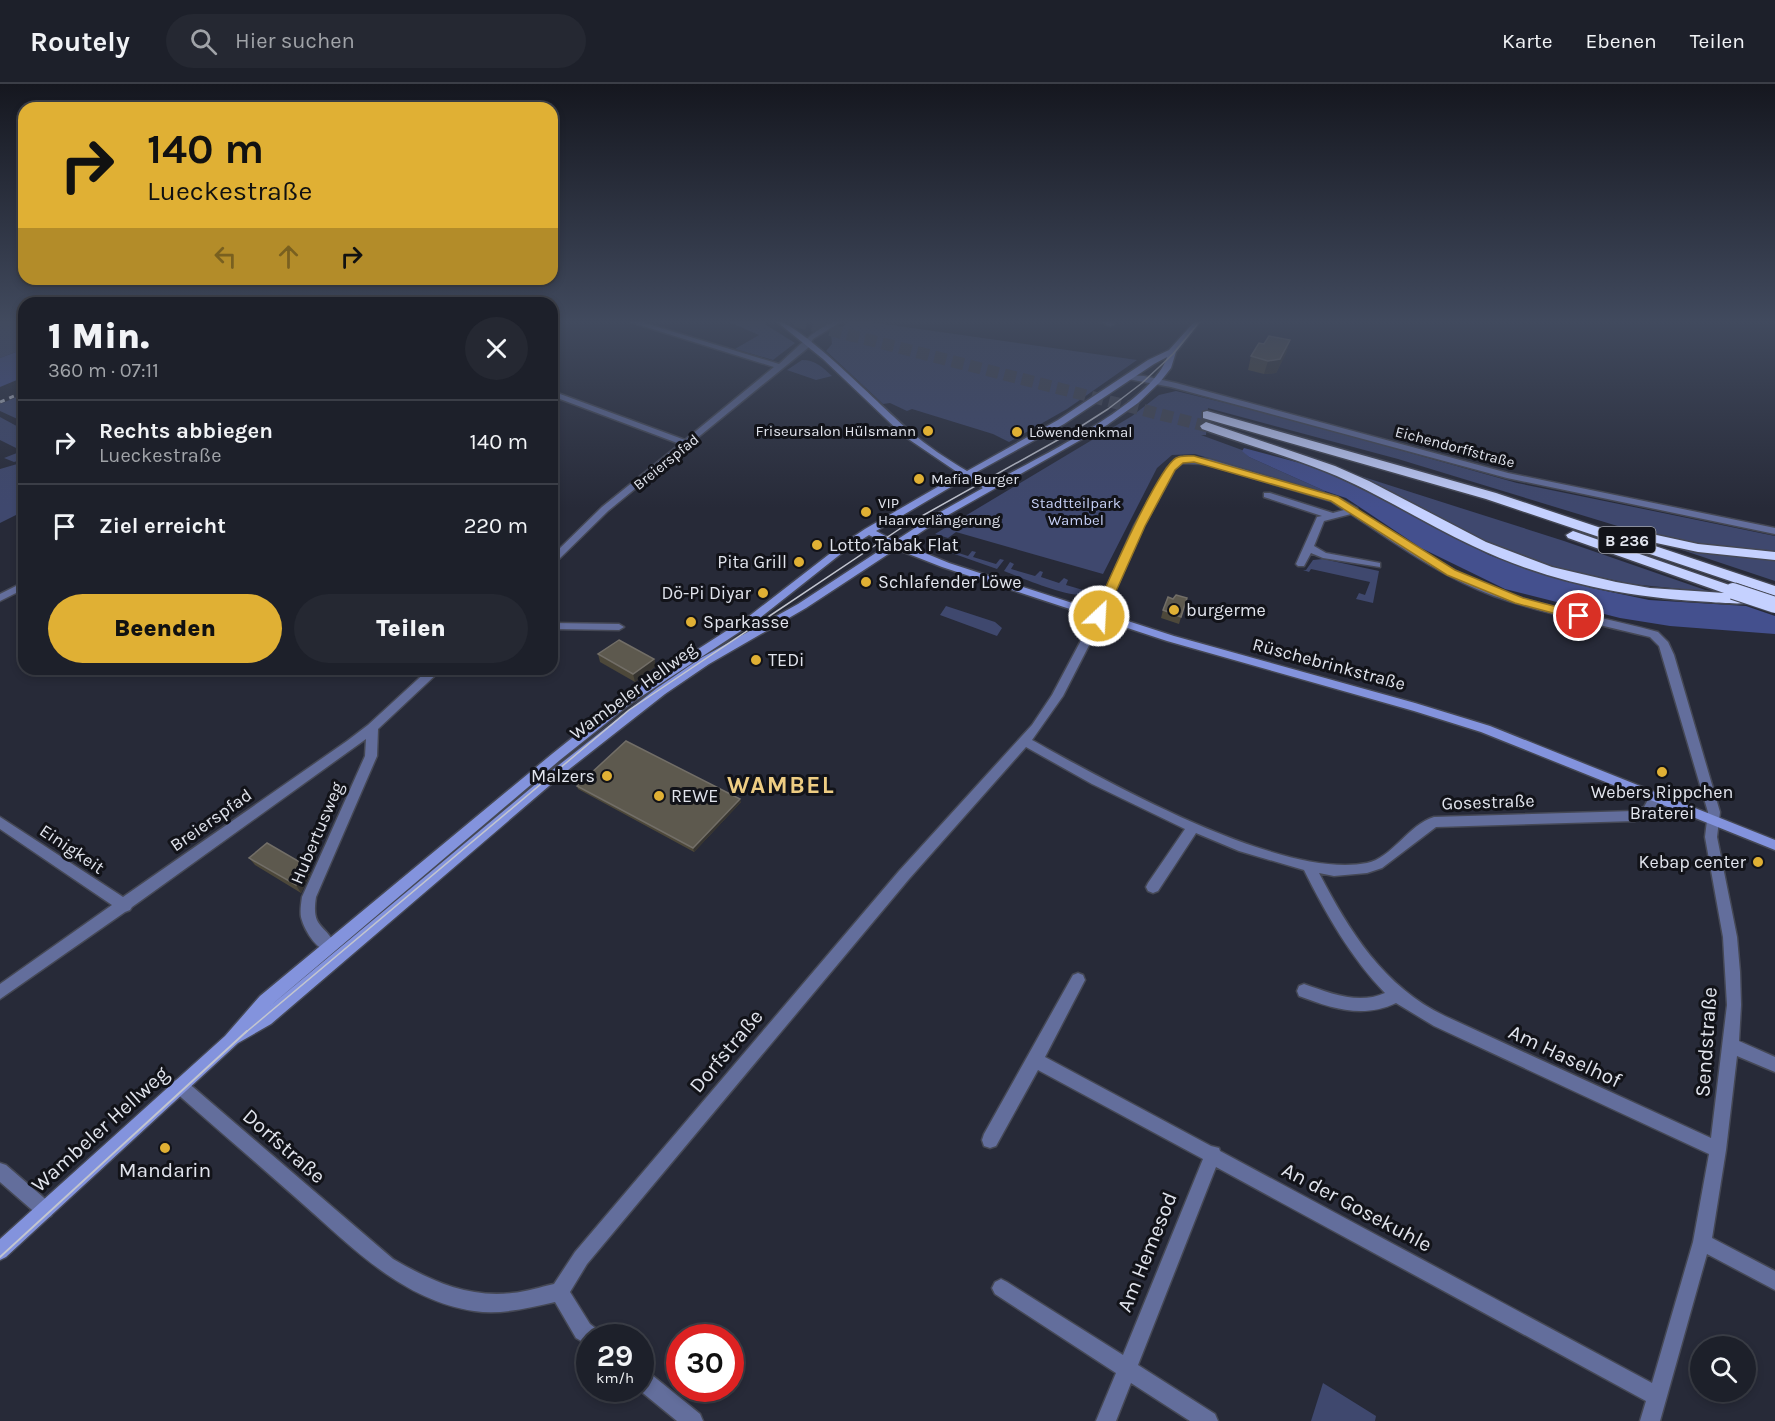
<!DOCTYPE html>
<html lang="de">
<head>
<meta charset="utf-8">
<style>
	:root { --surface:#1d202a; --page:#252832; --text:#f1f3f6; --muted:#a0a3a8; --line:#3b3e47; --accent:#e0b034 }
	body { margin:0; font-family:Karla,sans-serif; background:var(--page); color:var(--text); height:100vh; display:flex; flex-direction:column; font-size:22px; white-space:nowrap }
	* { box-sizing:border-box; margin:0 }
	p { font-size:20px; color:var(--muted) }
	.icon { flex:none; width:33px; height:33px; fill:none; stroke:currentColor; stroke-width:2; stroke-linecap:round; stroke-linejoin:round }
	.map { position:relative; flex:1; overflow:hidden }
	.side { position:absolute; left:18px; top:213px; width:540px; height:378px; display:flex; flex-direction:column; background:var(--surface); border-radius:18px; box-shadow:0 3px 9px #0003,0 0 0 2px var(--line) }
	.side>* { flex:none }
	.hud { position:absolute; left:18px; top:18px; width:540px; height:183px; border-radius:18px; box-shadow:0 3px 9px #0003,0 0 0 2px var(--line); background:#e0b034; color:#111; overflow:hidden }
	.controls { position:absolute; left:1690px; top:1252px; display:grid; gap:12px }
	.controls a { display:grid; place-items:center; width:66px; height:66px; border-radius:50%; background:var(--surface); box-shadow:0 3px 9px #0003,0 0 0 2px var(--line); font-size:30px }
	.speed { position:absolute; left:576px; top:1240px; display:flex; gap:12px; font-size:30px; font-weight:700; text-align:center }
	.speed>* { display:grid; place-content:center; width:78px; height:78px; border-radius:50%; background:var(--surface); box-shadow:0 3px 9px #0003,0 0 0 2px var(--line); line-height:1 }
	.speed small { font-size:15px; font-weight:400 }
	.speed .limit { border:9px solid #d22; background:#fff; color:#111 }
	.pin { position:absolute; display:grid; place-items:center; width:51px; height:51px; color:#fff; margin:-26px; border:3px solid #fff; border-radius:50%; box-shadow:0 2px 6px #0007 }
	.me { position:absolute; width:66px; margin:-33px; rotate:25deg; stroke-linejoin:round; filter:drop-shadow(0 0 4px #0008) }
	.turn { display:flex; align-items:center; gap:21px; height:126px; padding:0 30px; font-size:27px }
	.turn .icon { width:78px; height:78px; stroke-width:2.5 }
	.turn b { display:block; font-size:42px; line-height:51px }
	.lanes { display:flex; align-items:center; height:57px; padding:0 30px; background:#0003; justify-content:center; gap:30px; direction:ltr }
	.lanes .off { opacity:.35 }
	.round { display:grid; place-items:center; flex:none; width:63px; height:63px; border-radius:32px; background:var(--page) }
	.overview { display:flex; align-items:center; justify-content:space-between; height:102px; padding:0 30px }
	h1 { font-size:36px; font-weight:800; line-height:45px }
	.action { display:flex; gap:12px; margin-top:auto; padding:12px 30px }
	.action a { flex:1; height:69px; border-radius:36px; background:var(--accent); color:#111; font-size:24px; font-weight:800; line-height:69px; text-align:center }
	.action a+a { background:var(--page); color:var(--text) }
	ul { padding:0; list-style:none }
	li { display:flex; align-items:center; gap:18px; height:84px; padding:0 30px; border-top:2px solid var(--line) }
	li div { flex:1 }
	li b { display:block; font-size:22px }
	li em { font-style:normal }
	header { display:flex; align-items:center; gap:36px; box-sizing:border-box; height:84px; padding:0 30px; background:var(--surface); border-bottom:2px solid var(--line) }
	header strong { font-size:28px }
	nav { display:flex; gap:33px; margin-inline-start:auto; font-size:21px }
	.search { width:420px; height:54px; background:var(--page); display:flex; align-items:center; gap:15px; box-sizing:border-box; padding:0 21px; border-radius:33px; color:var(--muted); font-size:22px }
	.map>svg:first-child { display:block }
	.green { fill:#3f486e }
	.forest { fill:#44508e }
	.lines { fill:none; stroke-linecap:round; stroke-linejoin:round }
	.highway-tunnel { stroke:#434653; stroke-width:12; stroke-dasharray:12 6; stroke-linecap:butt }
	.street-casing { stroke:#454855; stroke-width:3 }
	.secondary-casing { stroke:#454855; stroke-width:3 }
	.highway-casing { stroke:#454855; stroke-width:3 }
	.street { fill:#636e9c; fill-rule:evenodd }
	.secondary { fill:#8393dd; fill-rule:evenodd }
	.highway { fill:#c5d1ff; fill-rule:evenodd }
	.tram-far1 { stroke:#c2c5cf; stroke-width:1.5 }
	.tram { stroke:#c2c5cf; stroke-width:2 }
	.rail { stroke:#c2c5cf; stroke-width:3; stroke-dasharray:5 5; stroke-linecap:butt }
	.highway-bridge-casing { stroke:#454855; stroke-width:18; stroke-linecap:butt }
	.highway-bridge { stroke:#c5d1ff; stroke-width:16 }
	.wall { fill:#4d483a }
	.shaded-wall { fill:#373531 }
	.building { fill:#5d594e; stroke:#726e67; stroke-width:1.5 }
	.route { fill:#e0b034; stroke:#927222; stroke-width:1.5 }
	.poi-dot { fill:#e0b034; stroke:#121319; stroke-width:2 }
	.labels { text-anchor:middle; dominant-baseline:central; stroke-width:6; stroke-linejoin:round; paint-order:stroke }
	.far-poi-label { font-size:15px; fill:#e1e4ed; stroke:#121319; text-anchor:start }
	.far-street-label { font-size:15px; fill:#e1e4ed; stroke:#121319 }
	.far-park-label { font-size:15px; fill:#c6d0f6; stroke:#121319 }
	.shield { fill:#121319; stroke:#a3a5ad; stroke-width:1.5 }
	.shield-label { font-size:16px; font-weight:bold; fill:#e1e4ed }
	.poi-label { font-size:18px; fill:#e1e4ed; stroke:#121319; text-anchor:start }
	.street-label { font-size:18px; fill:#e1e4ed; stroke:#121319 }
	.near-street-label { font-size:21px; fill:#e1e4ed; stroke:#121319 }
	.near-poi-label { font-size:21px; fill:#e1e4ed; stroke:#121319 }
	.district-label { font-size:24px; font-weight:bold; letter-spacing:1.5px; fill:#eecd83; stroke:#121319 }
</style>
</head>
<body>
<header>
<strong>Routely</strong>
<div class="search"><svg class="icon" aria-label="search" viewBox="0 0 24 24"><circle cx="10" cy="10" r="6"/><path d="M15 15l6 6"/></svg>Hier suchen</div>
<nav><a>Karte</a><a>Ebenen</a><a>Teilen</a></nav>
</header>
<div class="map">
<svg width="1775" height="1337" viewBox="0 0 1775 1337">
	<rect width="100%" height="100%" fill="#272a38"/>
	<path class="green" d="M0,237h24v28l-24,9z
		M727,237h33l35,22 -22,17 -38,-11 24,-14z
		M851,237h12l274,39 -70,49 -58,33 -16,-8 -81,-25 -5,2 -17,-8 -7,1 -57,-53 6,-7 -1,-10z
		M802,276c14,0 20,7 30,16l-16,4 -29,-10z
		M1176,307l103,25 238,67 258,53v16l-72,-7 -79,-17 -226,-69 -190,-51 -2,27h-5l41,15 7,7 76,34 -1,2 -129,-39 -23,1 -15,13 -54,106 -147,-42 -8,6 -13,-4 197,-118 27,-21z
		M24,310v28l-24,-11v-7z
		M0,333l24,13v29l-10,3 -10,-4 18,-7 -22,-11z
		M24,378v49l-24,12v-54z
		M1351,389l213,68 147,51 -80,-8 -77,-17 -36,-11 -32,-14z
		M931,452l15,4 -3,8 25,8 4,-5 4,1 -3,5 23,7 4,-5 4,1 -7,9 -51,-18 -15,-8z
		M1680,464l95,12v21l-93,-31z
		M1323,475l56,12 -6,32 -17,-4 3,-6 6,2 5,-13 -59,-13 -2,3 -6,-2h3l7,-10z
		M1010,478l4,2 -3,5 24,7 5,-5 3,1 -2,5 18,6 5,-5 4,2 -2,5 24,7 4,-5 3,1 -3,6c-20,7 -69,-15 -90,-23z
		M946,522l49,16 7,6 -5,8 -57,-21z
		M1323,1299l53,33 -1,5h-64z"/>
	<path class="forest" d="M24,265v28l-24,10v-29z
		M1244,364l71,19 66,31 108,57 47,17 56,16 57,12 97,6 29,10v18l-105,-8 -50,-8 -115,-29 -84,-41 -75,-50 -21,-7 -76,-34 -7,-6z"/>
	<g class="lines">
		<path class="highway-tunnel" d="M795,237l411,105"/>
		<defs>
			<path id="street" d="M629,237h9l141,43c15,-13 43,-44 63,-43l-29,18 -4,8 -118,96v3h-4l-79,65 -53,52 -3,1v-8l50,-49 78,-63 -128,-48v-5l133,49 89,-73 -144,-45z
				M1099,237h9l6,3 -4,2z
				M1128,291l16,1 32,7 332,90 267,55v6l-268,-56 -336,-91 -43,-8z
				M1180,373l29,2 128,38 20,11 1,3c46,29 92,62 144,81 51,17 104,26 156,40l10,10 6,13 46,157 -3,25 20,100 3,35 1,33 -2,36 36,16v15l-38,-16 -11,94 -14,88 63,33v19l-68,-36 -47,167h-20l6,-20 -430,-234 -78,198 77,49 3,7h-28l-59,-38 -15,38h-20l20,-48 -121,-79 -3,-6 3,-6 6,-3 6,3 116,73 80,-196 -165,-89 -42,76 -6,2 -6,-2 -2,-6 2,-6 89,-159 5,-2 5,2 2,5 -40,77 166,89 8,2 1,3 432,232 41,-141 16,-88 -275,-128 -38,-23c-33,16 -65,5 -97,-7l-2,-5 2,-5 5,-2c26,9 54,21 81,9 -34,-35 -59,-79 -81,-123l-65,-19 -43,-18 -38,58 -5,2 -5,-2 -2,-4 2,-4 37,-54 -93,-45 -66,-37 -117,132 -322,385 -17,28 20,32 9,7 2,7h-11v8l-14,-8 -21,-36c-28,6 -53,13 -81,9 -74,-11 -126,-68 -179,-114 -40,-35 -80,-70 -121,-106l-2,-5 2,-5 6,-3 6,3 207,178c38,22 75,39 119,34 14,-1 28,-6 42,-9l21,-32 324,-381 133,-146 20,-30 42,-79 40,-90 33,-58zM1182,379l23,1 126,37 13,9 -11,3 -63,-20h-6v4l58,19 -5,1 -21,47 2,2h6l7,-13 12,5 57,9v-4l-54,-10 -12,-7 10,-25 27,-7c45,30 91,63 143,82 51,18 104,28 156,41l9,9 49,166 -3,25 18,100 4,68 -16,133 -266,-122c-61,-29 -96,-85 -126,-143l15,3 33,-3 15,-5 54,-41 199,-6 17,-8 8,-14 -2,-3h-8l-6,11 -10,4 -200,6c-26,8 -42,41 -67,46 -85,17 -260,-81 -335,-123l31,-44 41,-80 40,-90 31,-57z
				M24,498v7l-24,12v-7z
				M552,539l67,1 5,3 -5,3 -67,-1z
				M429,585h13l-64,60 -1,27 -61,141c-5,32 9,26 20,49l-2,4c-15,6 -30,-20 -33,-33 -1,-6 0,-13 1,-20l63,-141 1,-17 -234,168 -2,3 -5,2 -125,87v-15l112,-79 -112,-76v-12l123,80 224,-156 21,-16z
				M0,1079l6,2 45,39 3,6 -3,6 -6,3 -6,-3 -39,-34z
				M640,1285l7,2 53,43 3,7h-26l-39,-32h2z"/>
			<path id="secondary" d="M776,237c23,0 109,90 134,110 17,15 37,28 57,40l91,-51 90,-60 21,-10 26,-29h6l-25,31 -5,16 -11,14 -22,21 -31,22 -166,94 -38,25 46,19 225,73 241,67 75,23 285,114v10l-294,-118 -67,-21 -247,-70 -225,-74 -46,-18 -90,59 -97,56 -44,30 -102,80 -292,250 -33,19 -232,214 -6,3v-21l225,-203 35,-40 292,-242 70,-56 126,-81 93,-72 24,-16 95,-55 -56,-38 -81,-77zM1167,273c-14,47 -134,103 -177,127l-17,-10 91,-50 90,-60zM966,394l17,10 -48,27 -40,26 -19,-10zM869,451l19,10 -90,59 -97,54 -44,30 -102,80 -286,239 291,-247 70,-56 126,-83 91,-72z"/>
			<path id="highway" d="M1207,327l289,82 279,93v10l-289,-97 -283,-81v-6z
				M1206,338l129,44 34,15 117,61 66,25 64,15 34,6 74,5 -156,-55 -2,-3 7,-4 165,57 1,5h17l8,5c-7,8 -42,5 -53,4 -82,-4 -164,-20 -238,-56 -50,-23 -96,-54 -146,-74 -41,-17 -84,-28 -125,-43l-2,-3z
				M1652,450l46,10 77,8v8l-77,-8 -51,-11 -2,-3z"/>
		</defs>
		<use href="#street" class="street-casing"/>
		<use href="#secondary" class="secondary-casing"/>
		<use href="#highway" class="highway-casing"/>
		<use href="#street" class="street"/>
		<use href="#secondary" class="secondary"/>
		<use href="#highway" class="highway"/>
		<path class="tram-far1" d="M245,949l384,-323 275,-184 168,-94 36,-23 34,-26 31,-29 27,-33"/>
		<path class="tram" d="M0,1173l247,-226"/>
		<path class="rail" d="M0,318l24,-10"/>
		<defs>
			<path id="highway-bridge" d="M1733,507l42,14"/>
		</defs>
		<use href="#highway-bridge" class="highway-bridge-casing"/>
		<use href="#highway-bridge" class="highway-bridge"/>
	</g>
	<path class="wall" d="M1290,256l-4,13 -10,20 -12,1 -16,-4 3,-14 13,-12z
		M1187,514l-8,26 -18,-6 2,-8 10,-11z
		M598,570l56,5 2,7 -21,16 -35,-20z
		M577,702l164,16 -47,50 -116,-63z
		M249,774l56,7 6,7 -10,21 -46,-28z"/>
	<path class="shaded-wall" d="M1290,256l-4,13 -10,20 -12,1 4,-13z
		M654,575l2,7 -21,16 -2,-8z
		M740,715l1,3 -47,50 -1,-4z
		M305,781l6,7 -10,21 -5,-8z"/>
	<path class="building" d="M1269,252l21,4 -10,19 -12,2 -17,-5 8,-13 5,1z
		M1176,511l11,3 -6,19 -18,-7 5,-13 5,2z
		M619,556l35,19 -21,15 -35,-20z
		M626,657l114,58 -47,49 -116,-62z
		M267,759l38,22 -9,20 -47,-27z"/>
	<linearGradient id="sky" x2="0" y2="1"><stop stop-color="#15171f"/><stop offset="0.56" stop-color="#414a5e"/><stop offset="1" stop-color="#414a5e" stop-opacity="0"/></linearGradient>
	<rect width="1775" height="424" fill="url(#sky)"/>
	<path class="route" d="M1194,372l144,41 117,73 68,28 61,16 1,2 -6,4 -64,-17 -68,-28 -116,-74 -137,-39 -11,1 -8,7 -30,56 -40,90 -2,3h-8l-2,-3c12,-27 63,-146 83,-158 5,-3 13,-2 18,-2z"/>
	<g class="poi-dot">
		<circle cx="928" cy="347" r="6"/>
		<circle cx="1017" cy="348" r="6"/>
		<circle cx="919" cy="395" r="6"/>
		<circle cx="866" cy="428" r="6"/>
		<circle cx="817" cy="461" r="6"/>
		<circle cx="799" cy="478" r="6"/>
		<circle cx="866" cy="498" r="6"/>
		<circle cx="763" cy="509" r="6"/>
		<circle cx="1174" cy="526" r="6"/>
		<circle cx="691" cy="538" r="6"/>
		<circle cx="756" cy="576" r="6"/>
		<circle cx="1662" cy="688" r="6"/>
		<circle cx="607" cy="692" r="6"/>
		<circle cx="659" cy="712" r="6"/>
		<circle cx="1758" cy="778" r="6"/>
		<circle cx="165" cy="1064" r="6"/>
	</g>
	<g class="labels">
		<g class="far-poi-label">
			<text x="916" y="347" text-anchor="end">Friseursalon Hülsmann</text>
			<text x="1029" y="348">Löwendenkmal</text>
			<text x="931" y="395">Mafia Burger</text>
			<text x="878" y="419">VIP<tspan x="878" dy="17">Haarverlängerung</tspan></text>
		</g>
		<g class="far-street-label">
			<text transform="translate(1455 363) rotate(15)">Eichendorffstraße</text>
			<text transform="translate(666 378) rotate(-39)">Breierspfad</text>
		</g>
		<g class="far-park-label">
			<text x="1076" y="419">Stadtteilpark<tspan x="1076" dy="17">Wambel</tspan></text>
		</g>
		<rect class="shield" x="1598.5" y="443" width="57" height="26" rx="4.5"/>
		<g class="shield-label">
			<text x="1627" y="456">B 236</text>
		</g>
		<g class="poi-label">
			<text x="829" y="461">Lotto Tabak Flat</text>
			<text x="787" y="478" text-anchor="end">Pita Grill</text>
			<text x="878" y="498">Schlafender Löwe</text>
			<text x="751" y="509" text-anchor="end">Dö-Pi Diyar</text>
			<text x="1186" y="526">burgerme</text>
			<text x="703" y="538">Sparkasse</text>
			<text x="768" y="576">TEDi</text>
			<text x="595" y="692" text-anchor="end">Malzers</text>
			<text x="1662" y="708" text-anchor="middle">Webers Rippchen<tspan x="1662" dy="21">Braterei</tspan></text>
			<text x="671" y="712">REWE</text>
			<text x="1746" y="778" text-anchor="end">Kebap center</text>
		</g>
		<g class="street-label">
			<text transform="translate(1329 580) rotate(15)">Rüschebrinkstraße</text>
			<text transform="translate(633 607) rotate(-36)">Wambeler Hellweg</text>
			<text transform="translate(1488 718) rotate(-2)">Gosestraße</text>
			<text transform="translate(211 736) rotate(-35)">Breierspfad</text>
			<text transform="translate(317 749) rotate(-67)">Hubertusweg</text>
			<text transform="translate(72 765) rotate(34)">Einigkeit</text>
		</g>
		<g class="near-street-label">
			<text transform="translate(1706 958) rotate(-86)">Sendstraße</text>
			<text transform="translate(726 967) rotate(-50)">Dorfstraße</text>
			<text transform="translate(1565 972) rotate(25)">Am Haselhof</text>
			<text transform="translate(100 1045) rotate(-42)">Wambeler Hellweg</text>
			<text transform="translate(284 1062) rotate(41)">Dorfstraße</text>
			<text transform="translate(1357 1123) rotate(28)">An der Gosekuhle</text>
			<text transform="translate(1147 1168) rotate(-68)">Am Hemesod</text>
		</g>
		<g class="near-poi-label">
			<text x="165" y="1086">Mandarin</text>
		</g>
		<g class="district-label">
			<text x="781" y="701">WAMBEL</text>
		</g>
	</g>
</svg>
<div class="controls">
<a><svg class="icon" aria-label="search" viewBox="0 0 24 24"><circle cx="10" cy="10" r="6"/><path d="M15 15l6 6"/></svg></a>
</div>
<div class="speed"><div>29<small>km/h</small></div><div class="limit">30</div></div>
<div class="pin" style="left:1579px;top:532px;background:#d93025"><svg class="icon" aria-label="arrive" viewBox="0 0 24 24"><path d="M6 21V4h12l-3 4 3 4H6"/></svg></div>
<svg class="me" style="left:1099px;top:532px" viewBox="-20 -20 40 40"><circle r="17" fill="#e0b034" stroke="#fff" stroke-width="3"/><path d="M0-11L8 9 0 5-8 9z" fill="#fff"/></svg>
<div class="hud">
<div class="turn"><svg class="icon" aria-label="right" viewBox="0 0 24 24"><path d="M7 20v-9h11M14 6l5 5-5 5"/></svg><div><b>140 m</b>Lueckestraße</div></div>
<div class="lanes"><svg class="icon off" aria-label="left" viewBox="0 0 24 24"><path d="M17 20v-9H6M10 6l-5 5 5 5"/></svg><svg class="icon off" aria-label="ahead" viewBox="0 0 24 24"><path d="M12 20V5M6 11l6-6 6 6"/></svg><svg class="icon" aria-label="right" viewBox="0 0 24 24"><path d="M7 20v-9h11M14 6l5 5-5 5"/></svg></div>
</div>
<section class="side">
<div class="overview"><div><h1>1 Min.</h1><p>360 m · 07:11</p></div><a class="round"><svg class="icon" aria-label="close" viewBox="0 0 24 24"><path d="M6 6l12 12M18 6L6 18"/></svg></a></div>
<ul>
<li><svg class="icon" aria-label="right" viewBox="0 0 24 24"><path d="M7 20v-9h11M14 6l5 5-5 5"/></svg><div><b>Rechts abbiegen</b><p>Lueckestraße</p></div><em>140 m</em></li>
<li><svg class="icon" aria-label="arrive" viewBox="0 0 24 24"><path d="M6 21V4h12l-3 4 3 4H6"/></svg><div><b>Ziel erreicht</b></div><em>220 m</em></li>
</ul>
<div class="action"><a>Beenden</a><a>Teilen</a></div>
</section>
</div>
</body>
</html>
